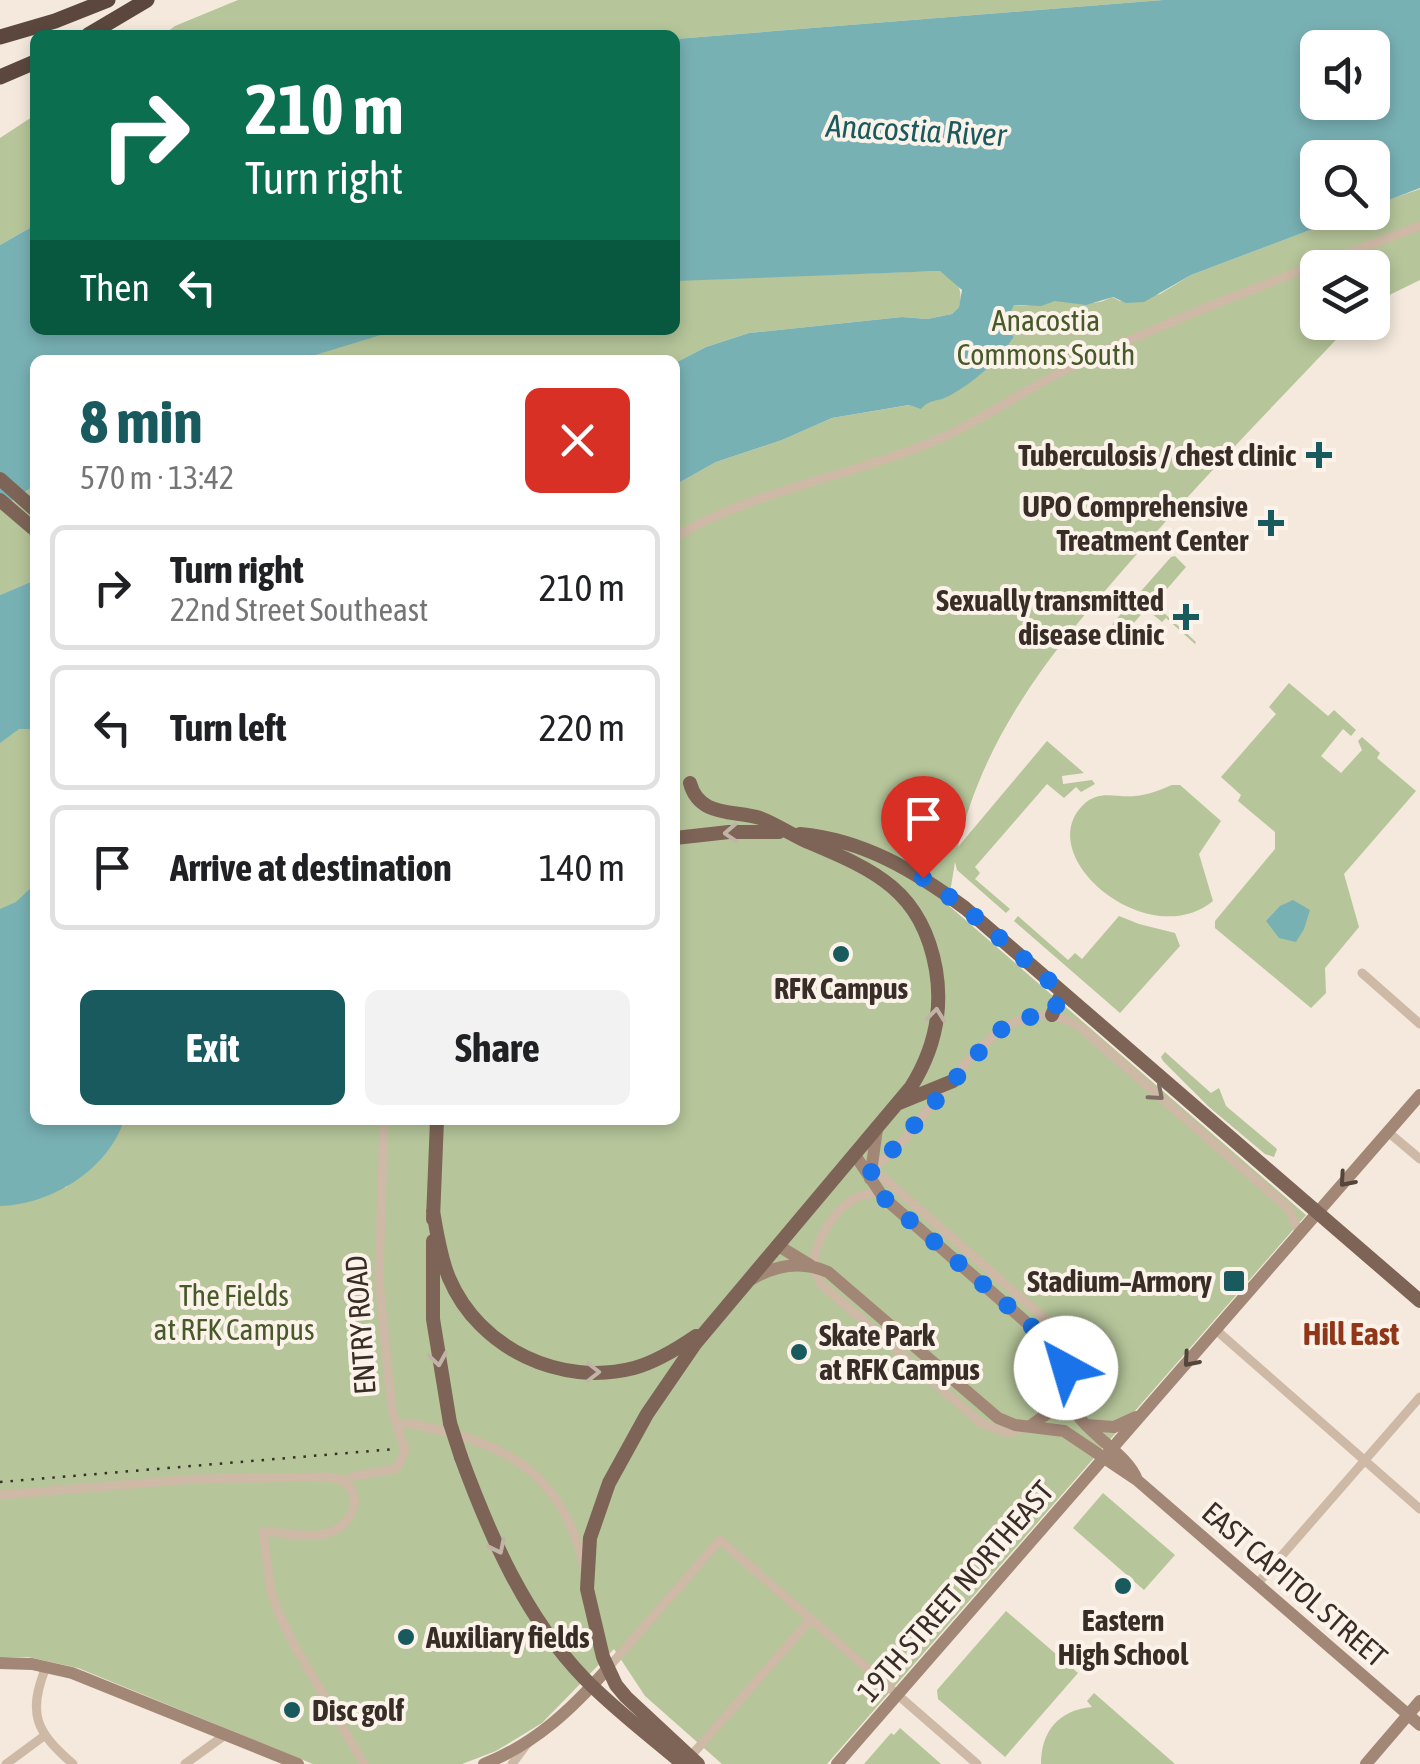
<!DOCTYPE html>
<html lang="en">
<head>
<meta charset="utf-8">
<style>
	:root { --surface:#fff; --page:#f2f2f2; --text:#202124; --muted:#757577; --line:#e0e0e0; --accent:#195a5f }
	body { margin:0; font-family:"Asap Condensed",sans-serif; background:var(--page); color:var(--text); height:100vh; display:flex; flex-direction:column; font-size:38px; white-space:nowrap }
	* { box-sizing:border-box; margin:0 }
	p { font-size:32px; color:var(--muted) }
	.icon { flex:none; width:55px; height:55px; fill:none; stroke:currentColor; stroke-width:2; stroke-linecap:round; stroke-linejoin:round }
	.map { position:relative; flex:1; overflow:hidden }
	.sheet { position:absolute; left:30px; top:355px; width:650px; height:770px; display:flex; flex-direction:column; background:var(--surface); border-radius:15px; box-shadow:0 5px 15px #0003 }
	.sheet>* { flex:none }
	.guide { position:absolute; left:30px; top:30px; width:650px; height:305px; border-radius:15px; box-shadow:0 5px 15px #0003; background:#0b6e4f; color:#fff; overflow:hidden }
	.controls { position:absolute; left:1300px; top:30px; display:grid; gap:20px }
	.controls a { display:grid; place-items:center; width:90px; height:90px; border-radius:15px; background:var(--surface); box-shadow:0 5px 15px #0003; font-size:50px }
	.pin { position:absolute; display:grid; place-items:center; width:85px; height:85px; color:#fff; margin:-102px -42px; border-radius:50% 50% 50% 0; rotate:-45deg; box-shadow:0 0 10px #0007 }
	.pin .icon { rotate:45deg }
	.me { position:absolute; width:110px; margin:-55px; rotate:321deg; stroke-linejoin:round; filter:drop-shadow(0 0 8px #0008) }
	.turn { display:flex; align-items:center; gap:35px; height:210px; padding:0 50px; font-size:45px }
	.turn .icon { width:130px; height:130px; stroke-width:2.5 }
	.turn b { display:block; font-size:70px; line-height:85px }
	.then { display:flex; align-items:center; height:95px; padding:0 50px; background:#0003; gap:20px; font-size:38px }
	.round { display:grid; place-items:center; flex:none; width:105px; height:105px; border-radius:15px; background:var(--page) }
	.headline { display:flex; align-items:center; justify-content:space-between; height:170px; padding:0 50px }
	h1 { font-size:60px; font-weight:700; line-height:75px; color:var(--accent) }
	.action { display:flex; gap:20px; margin-top:auto; padding:20px 50px }
	.action a { flex:1; height:115px; border-radius:15px; background:var(--accent); color:#fff; font-size:40px; font-weight:700; line-height:115px; text-align:center }
	.action a+a { background:var(--page); color:var(--text) }
	ul { padding:0; list-style:none }
	li { display:flex; align-items:center; gap:30px; height:125px; margin:0 20px 15px; padding:0 30px; border:5px solid var(--line); border-radius:15px }
	li div { flex:1 }
	li b { display:block; font-size:38px }
	li em { font-style:normal }
	.map>svg:first-child { display:block }
	.green { fill:#b6c59a }
	.water { fill:#78b1b4; fill-rule:evenodd }
	.lines { fill:none; stroke-linecap:round; stroke-linejoin:round }
	.street { stroke:#ceb9a6; stroke-width:9 }
	.secondary { stroke:#a28777; stroke-width:12 }
	.primary { stroke:#7d6457; stroke-width:14 }
	.highway { stroke:#5b473e; stroke-width:15 }
	.rail { stroke:#392d28; stroke-width:2.5; stroke-dasharray:2.5 8; stroke-linecap:butt }
	.primary-bridge { stroke:#7d6457; stroke-width:14 }
	.oneway { stroke:#c2b3a7 }
	.oneway2 { stroke:#7c6c61 }
	.oneway3 { stroke:#53443c }
	.route { stroke:#1a73e8; stroke-width:18; stroke-dasharray:0 32.4 }
	.poi-dot { fill:#195a5f; stroke:#fbf3e9; stroke-width:4 }
	.labels { text-anchor:middle; dominant-baseline:central; stroke-width:8; stroke-linejoin:round; paint-order:stroke }
	.park-label { font-size:30px; fill:#485a29; stroke:#fbf3e9 }
	.poi-label { font-size:30px; font-weight:bold; fill:#392d28; stroke:#fbf3e9; text-anchor:end }
	.street-label { font-size:30px; fill:#392d28; stroke:#fbf3e9 }
	.water-label { font-size:32px; font-style:italic; fill:#195a5f; stroke:#fbf3e9 }
	.neighbourhood-label { font-size:32px; font-weight:bold; fill:#903619; stroke:#fbf3e9 }
</style>
</head>
<body>
<div class="map">
<svg width="1420" height="1764" viewBox="0 0 1420 1764">
	<rect width="100%" height="100%" fill="#f4e9dc"/>
	<path class="green" d="M238,0h925l-488,39v-4h-512l12,-9z
		M35,115v110l-35,20v-107z
		M1420,189v91l-47,23 -1,-35h-54v54l34,1c-70,74 -141,146 -208,223 -81,92 -157,178 -186,301l89,-106 37,32 -22,3 1,8 29,-4 3,4 -14,8 -5,-5 -12,11 -17,-14 -72,83 5,6 -5,6 35,30 -4,4 -49,-43 -2,-8 -7,43 358,310 -479,549h-105l-77,-68 -31,-47 -72,74 -46,28 -34,13h-149l-235,-96 -50,-11h-28v-542l35,5 30,68 31,-28 -24,-40h603v-635l41,-23 66,-22 50,-22 78,-13 5,2c41,-16 74,-30 99,-70l-11,-11 11,-21c16,2 27,-1 41,-4 21,-4 33,9 57,-4l8,4 40,-7 31,-19 164,-62 17,-1 1,-7z
		M675,227l144,48 121,-4c17,7 24,18 19,36l-7,7 -25,5 -25,-2 -153,16 -43,14 -31,16v-3h-390l28,-30h362z
		M35,485v95l-35,15v-86z
		M1175,556l11,11 -32,37 42,38 -1,2 -29,-26 -4,4 -16,-13 -30,34 -5,-10 2,-10 58,-66z
		M1289,683l39,33 6,-6 22,20 -5,6 -8,-7 -22,27 20,17 21,-23 -4,-9 4,-4 18,16 -3,5 39,33 -72,83 15,53 -34,41 1,25 -15,15 -96,-80v-7l60,-72v-17l-37,-31 3,-6 -20,-18 55,-63 -7,-7z
		M19,729l16,1v340l-35,-7v-333z
		M1172,785h8l41,36 -22,33 14,47c-64,53 -182,-44 -130,-96 16,-16 33,-7 52,-9 13,-1 25,-6 37,-11z
		M1018,916l50,44 7,-7 7,6 37,-43 20,8 36,9 5,13 -60,67 -106,-92z
		M1165,1052l46,41 8,-5 7,18 51,43 -3,8 -9,-3 -56,-47 -46,-46 -2,-4z
		M1103,1493l72,62 -31,35 -71,-62z
		M1006,1611l72,62 -73,84 -67,-58 -1,-9z
		M1094,1693l81,71h-134c0,-33 18,-54 51,-57l-5,-6z
		M900,1728l41,36h-77l27,-31 3,2z"/>
	<path class="water" d="M1163,0h257v188l-47,18 -1,-48h-54v54l37,1 -164,62 -47,27 -18,1 -13,-6 -27,8 -31,-4 -14,5 -27,-1 -10,21 10,11c-16,25 -40,45 -65,59 -11,6 -20,3 -28,13l-12,-4 -77,13 -50,22 -66,22 -41,23v-122l31,-16 43,-14 153,-16 25,2 25,-5 7,-7 3,-17 -22,-19 -265,10v-242zM1318,48h54v54h-54z
		M35,225v105h362l-98,30h-264v125l-35,24v-264z
		M35,580v150l-16,-1 -19,14v-148z
		M35,884v236h89c-16,50 -74,85 -124,86v-297l16,-7z
		M1293,900l17,10 -6,19 -8,13 -17,-4 -13,-17 14,-15z"/>
	<g class="lines">
		<path class="street" d="M675,537c81,-48 179,-61 264,-98 47,-21 88,-51 134,-73 113,-54 230,-96 347,-140
			M1362,973l58,51
			M1388,1132l32,27
			M880,1193c-39,-1 -61,40 -68,73l9,18 160,139 27,10 20,-6
			M1216,1330l204,179
			M1069,1375l5,-23 -6,-13 -196,-171c62,-38 121,-198 209,-140l208,181 11,25
			M397,1426l10,-3c92,18 154,44 177,143
			M345,1481l10,-5 41,-7 9,-18 -13,-41 -13,-129 5,-161
			M0,1495l195,-16 133,-2c39,3 31,48 -1,56 -19,6 -45,-1 -64,-2l8,60 6,18 16,34 71,121
			M1257,1584l163,-187
			M46,1667c-19,47 -10,65 27,97
			M608,1668l112,-128 257,224
			M690,1757l121,-138
			M6,1764l38,-28
			M185,1764l40,-29
			M512,1764l15,-20"/>
		<path class="secondary" d="M855,1155l28,42 175,153c13,21 7,48 21,67 16,21 50,40 58,63
			M870,1179l7,-50
			M777,1245l33,20
			M752,1279c24,-14 49,-19 76,-7l170,146 17,7 49,6 73,49 283,245
			M1086,1425l28,2 22,-10
			M1030,1426l25,-18 12,-26
			M0,1663l32,1 40,9 226,91
			M484,1764c51,-20 88,-55 124,-96
			M837,1764l583,-669
			M1366,1764l54,-63"/>
		<path class="primary" d="M0,479l35,31
			M0,500l35,30
			M690,783c9,34 43,27 70,35 16,6 32,17 48,24 66,28 114,48 128,128 7,42 -3,82 -25,117l-216,257 -48,70 -38,69 -19,55 -3,51 16,68 13,28 10,12 72,67
			M800,834c64,6 115,37 165,74l455,393
			M675,838l54,-6h50
			M1052,1015l10,-23
			M899,1103l54,-22
			M433,1211c4,22 7,45 16,67 30,71 112,109 185,90 22,-6 43,-19 62,-32
			M433,1219l4,-99
			M433,1241v78l17,104
			M461,1457c29,79 64,160 123,221 30,31 66,58 99,86"/>
		<path class="highway" d="M88,35l59,-35
			M0,37l55,-16 53,-21
			M0,77l35,-15"/>
		<path class="rail" d="M0,1482l395,-33"/>
		<path class="primary-bridge" d="M450,1423l11,34"/>
	</g>
	<defs><path id="oneway-chevron" d="M-2-3.5L2.5 0L-2 3.5" fill="none" stroke-width="1.6" stroke-linecap="round" stroke-linejoin="round" transform="scale(2.5)"/></defs>
	<g class="oneway">
		<use href="#oneway-chevron" transform="translate(731 833) rotate(177)"/>
		<use href="#oneway-chevron" transform="translate(936 1015) rotate(-84)"/>
		<use href="#oneway-chevron" transform="translate(438 1359) rotate(81)"/>
		<use href="#oneway-chevron" transform="translate(593 1372)"/>
		<use href="#oneway-chevron" transform="translate(498 1547) rotate(64)"/>
	</g>
	<use class="oneway2" href="#oneway-chevron" transform="translate(1157 1094) rotate(41)"/>
	<g class="oneway3">
		<use href="#oneway-chevron" transform="translate(1346 1180) rotate(131)"/>
		<use href="#oneway-chevron" transform="translate(1190 1360) rotate(131)"/>
	</g>
	<g class="lines">
		<path class="route" d="M923,878l42,30 97,84 -10,23 -33,3 -23,15 -116,131 -8,4 -2,11 13,18 171,149 12,22"/>
	</g>
	<g class="poi-dot">
		<path d="M1314 440h10v10h10v10h-10v10h-10v-10h-10v-10h10z"/>
		<path d="M1266 508h10v10h10v10h-10v10h-10v-10h-10v-10h10z"/>
		<path d="M1181 602h10v10h10v10h-10v10h-10v-10h-10v-10h10z"/>
		<circle cx="841" cy="954" r="10"/>
		<rect x="1222" y="1269" width="24" height="24" rx="5"/>
		<circle cx="799" cy="1352" r="10"/>
		<circle cx="1123" cy="1586" r="10"/>
		<circle cx="406" cy="1637" r="10"/>
		<circle cx="292" cy="1710" r="10"/>
	</g>
	<g class="labels">
		<g class="park-label">
			<text x="1046" y="320">Anacostia<tspan x="1046" dy="34">Commons South</tspan></text>
			<text x="234" y="1295">The Fields<tspan x="234" dy="34">at RFK Campus</tspan></text>
		</g>
		<g class="poi-label">
			<text x="1296" y="455">Tuberculosis / chest clinic</text>
			<text x="1248" y="506">UPO Comprehensive<tspan x="1248" dy="34">Treatment Center</tspan></text>
			<text x="1164" y="600">Sexually transmitted<tspan x="1164" dy="34">disease clinic</tspan></text>
			<text x="841" y="988" text-anchor="middle">RFK Campus</text>
			<text x="1212" y="1281">Stadium–Armory</text>
			<text x="819" y="1335" text-anchor="start">Skate Park<tspan x="819" dy="34">at RFK Campus</tspan></text>
			<text x="1123" y="1620" text-anchor="middle">Eastern<tspan x="1123" dy="34">High School</tspan></text>
			<text x="426" y="1637" text-anchor="start">Auxiliary fields</text>
			<text x="312" y="1710" text-anchor="start">Disc golf</text>
		</g>
		<g class="street-label">
			<text transform="translate(360 1325) rotate(-94)">ENTRY ROAD</text>
			<text transform="translate(1295 1584) rotate(41)">EAST CAPITOL STREET</text>
			<text transform="translate(955 1591) rotate(-49)">19TH STREET NORTHEAST</text>
		</g>
		<g class="water-label">
			<text transform="translate(916 130) rotate(3)">Anacostia River</text>
		</g>
		<g class="neighbourhood-label">
			<text x="1351" y="1333">Hill East</text>
		</g>
	</g>
</svg>
<div class="controls">
<a><svg class="icon" aria-label="sound" viewBox="0 0 24 24"><path d="M4 9h4l5-4v14l-5-4H4zM17 9q2 3 0 6"/></svg></a>
<a><svg class="icon" aria-label="search" viewBox="0 0 24 24"><circle cx="10" cy="10" r="6"/><path d="M15 15l6 6"/></svg></a>
<a><svg class="icon" aria-label="layers" viewBox="0 0 24 24"><path d="M12 4l9 5-9 5-9-5zM3 14l9 5 9-5"/></svg></a>
</div>
<div class="pin" style="left:923px;top:878px;background:#d93025"><svg class="icon" aria-label="arrive" viewBox="0 0 24 24"><path d="M6 21V4h12l-3 4 3 4H6"/></svg></div>
<svg class="me" style="left:1066px;top:1368px" viewBox="-20 -20 40 40"><circle r="19" fill="#fff"/><path d="M0-13L10 11 0 6-10 11z" fill="#1a73e8"/></svg>
<div class="guide">
<div class="turn"><svg class="icon" aria-label="right" viewBox="0 0 24 24"><path d="M7 20v-9h11M14 6l5 5-5 5"/></svg><div><b>210 m</b>Turn right</div></div>
<div class="then">Then<svg class="icon" aria-label="left" viewBox="0 0 24 24"><path d="M17 20v-9H6M10 6l-5 5 5 5"/></svg></div>
</div>
<section class="sheet">
<div class="headline"><div><h1>8 min</h1><p>570 m · 13:42</p></div><a class="round" style="background:#d93025;color:#fff"><svg class="icon" aria-label="close" viewBox="0 0 24 24"><path d="M6 6l12 12M18 6L6 18"/></svg></a></div>
<ul>
<li><svg class="icon" aria-label="right" viewBox="0 0 24 24"><path d="M7 20v-9h11M14 6l5 5-5 5"/></svg><div><b>Turn right</b><p>22nd Street Southeast</p></div><em>210 m</em></li>
<li><svg class="icon" aria-label="left" viewBox="0 0 24 24"><path d="M17 20v-9H6M10 6l-5 5 5 5"/></svg><div><b>Turn left</b></div><em>220 m</em></li>
<li><svg class="icon" aria-label="arrive" viewBox="0 0 24 24"><path d="M6 21V4h12l-3 4 3 4H6"/></svg><div><b>Arrive at destination</b></div><em>140 m</em></li>
</ul>
<div class="action"><a>Exit</a><a>Share</a></div>
</section>
</div>
</body>
</html>
